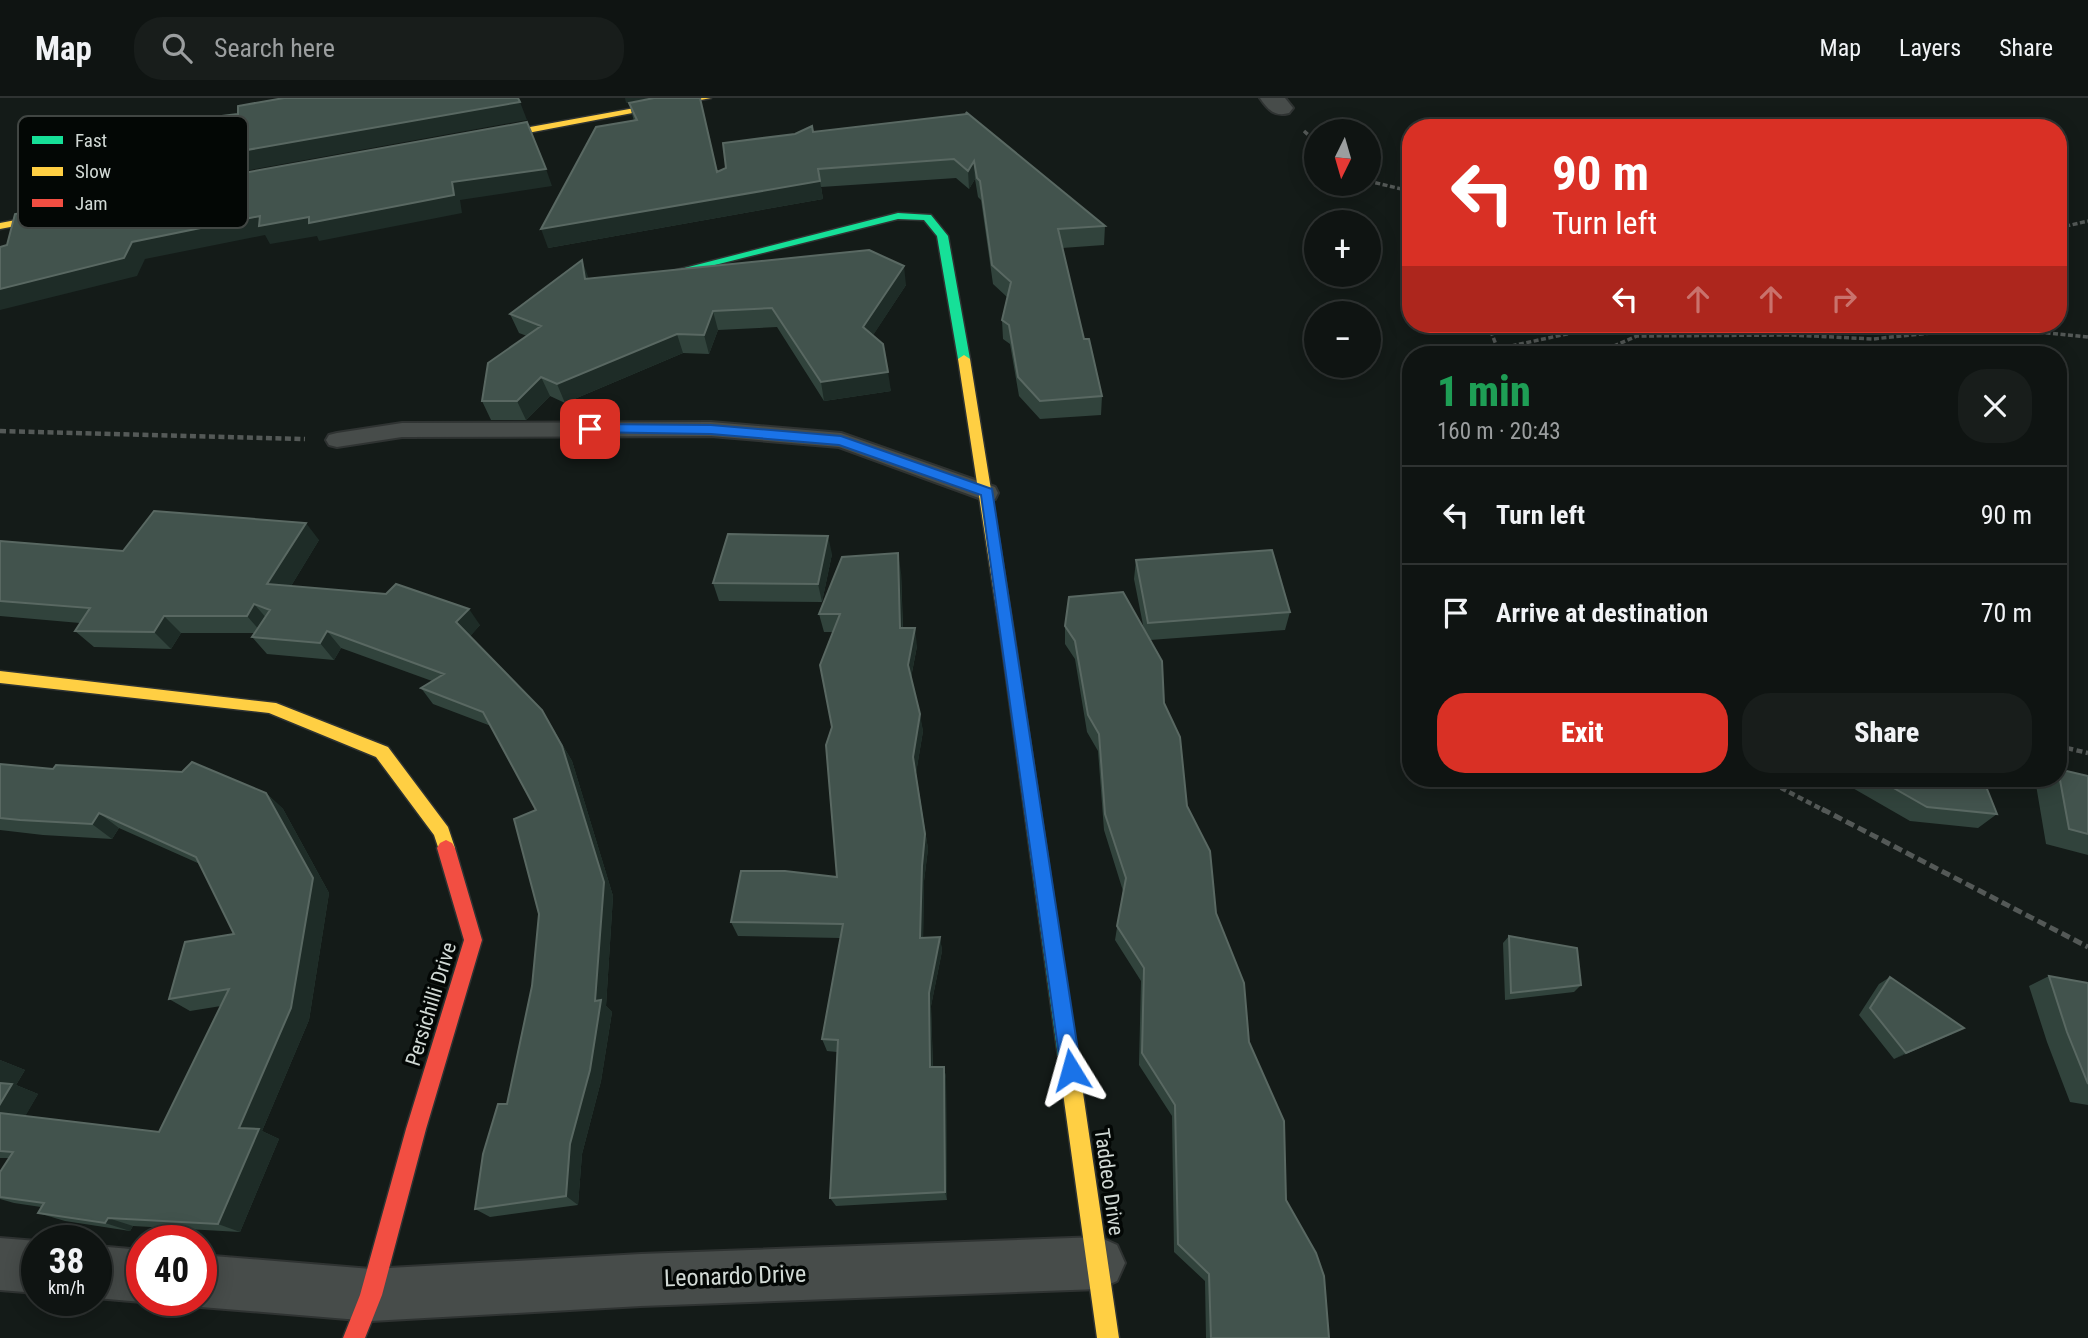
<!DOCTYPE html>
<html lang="en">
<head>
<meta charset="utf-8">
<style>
	:root { --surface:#0f1412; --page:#181d1b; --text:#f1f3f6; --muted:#9b9e9f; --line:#2f3332; --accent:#d93025 }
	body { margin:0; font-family:"Roboto Condensed",sans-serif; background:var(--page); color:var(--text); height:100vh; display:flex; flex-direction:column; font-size:26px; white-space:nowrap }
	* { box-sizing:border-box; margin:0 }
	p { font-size:23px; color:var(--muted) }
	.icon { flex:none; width:38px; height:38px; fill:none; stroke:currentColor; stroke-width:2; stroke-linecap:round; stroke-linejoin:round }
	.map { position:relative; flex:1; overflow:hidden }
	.details { position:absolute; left:1402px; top:248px; width:665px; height:441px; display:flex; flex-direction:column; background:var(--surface); border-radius:28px; box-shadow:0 4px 18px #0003,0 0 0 2px var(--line) }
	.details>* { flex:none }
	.guide { position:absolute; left:1402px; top:21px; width:665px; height:214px; border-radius:28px; box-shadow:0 4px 18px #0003,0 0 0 2px var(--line); background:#d93025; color:#fff; overflow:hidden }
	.needle { width:46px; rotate:185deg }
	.tools { position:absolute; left:1304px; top:21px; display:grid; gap:14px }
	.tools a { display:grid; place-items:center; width:77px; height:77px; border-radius:50%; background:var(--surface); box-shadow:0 4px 18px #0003,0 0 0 2px var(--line); font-size:35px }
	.speed { position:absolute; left:21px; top:1127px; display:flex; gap:14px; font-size:35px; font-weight:700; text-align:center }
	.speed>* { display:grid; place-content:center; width:91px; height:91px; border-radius:50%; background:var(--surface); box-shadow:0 4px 18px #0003,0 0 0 2px var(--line); line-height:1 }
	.speed small { font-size:18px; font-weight:400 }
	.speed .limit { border:10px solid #d22; background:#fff; color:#111 }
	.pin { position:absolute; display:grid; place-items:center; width:60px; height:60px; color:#fff; margin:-30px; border-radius:14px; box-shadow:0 4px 10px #0006 }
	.me { position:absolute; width:77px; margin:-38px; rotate:352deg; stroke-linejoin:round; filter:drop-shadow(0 0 5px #0008) }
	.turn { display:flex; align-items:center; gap:24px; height:147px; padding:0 35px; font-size:32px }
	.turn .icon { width:91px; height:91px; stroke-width:2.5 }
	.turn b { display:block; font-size:49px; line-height:60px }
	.lanes { display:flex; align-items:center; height:66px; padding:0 35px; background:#0003; justify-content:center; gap:35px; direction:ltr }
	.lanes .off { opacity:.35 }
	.round { display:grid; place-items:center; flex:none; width:74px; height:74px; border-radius:28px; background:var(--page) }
	.overview { display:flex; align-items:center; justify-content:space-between; height:119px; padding:0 35px }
	h1 { font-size:42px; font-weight:800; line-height:52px; color:#1e9e55 }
	.button { display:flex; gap:14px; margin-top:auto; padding:14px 35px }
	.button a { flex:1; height:80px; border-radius:28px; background:var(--accent); color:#fff; font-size:28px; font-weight:800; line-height:80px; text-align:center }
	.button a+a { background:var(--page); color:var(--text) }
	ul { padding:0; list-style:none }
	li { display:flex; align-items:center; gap:21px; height:98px; padding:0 35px; border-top:2px solid var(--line) }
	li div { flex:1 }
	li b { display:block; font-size:26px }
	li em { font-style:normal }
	header { display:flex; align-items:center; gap:42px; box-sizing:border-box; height:98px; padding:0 35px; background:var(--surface); border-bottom:2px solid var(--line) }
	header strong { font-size:33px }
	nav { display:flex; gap:38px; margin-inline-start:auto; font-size:24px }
	.search { width:490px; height:63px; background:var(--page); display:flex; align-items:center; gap:18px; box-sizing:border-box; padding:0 24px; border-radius:28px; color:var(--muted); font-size:26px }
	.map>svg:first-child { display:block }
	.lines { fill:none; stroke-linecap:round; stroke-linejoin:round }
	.lane-casing { stroke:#2f3332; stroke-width:4 }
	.street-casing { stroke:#2f3332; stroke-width:4 }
	.fast-casing { stroke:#2f3332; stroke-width:3 }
	.slow-casing { stroke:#2f3332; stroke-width:3 }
	.jam-casing { stroke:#2f3332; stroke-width:3 }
	.path-far2 { stroke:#545957; stroke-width:3.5; stroke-dasharray:5 2.5; stroke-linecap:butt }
	.path-far1 { stroke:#545957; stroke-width:4.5; stroke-dasharray:6 3.5; stroke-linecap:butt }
	.path { stroke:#545957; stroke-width:5; stroke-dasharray:9 4.5; stroke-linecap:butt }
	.lane { fill:#474c4a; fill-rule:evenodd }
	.street { fill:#474c4a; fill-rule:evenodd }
	.fast { fill:#16e098; fill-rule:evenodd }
	.slow { fill:#ffcf43; fill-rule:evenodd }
	.jam { fill:#f24e42; fill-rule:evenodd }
	.wall { fill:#31433c }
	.shaded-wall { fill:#1e2c27 }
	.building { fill:#42534d; stroke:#596862; stroke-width:2 }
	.route { fill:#1a73e8; stroke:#114b97; stroke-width:2 }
	.labels { text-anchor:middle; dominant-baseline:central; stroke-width:7; stroke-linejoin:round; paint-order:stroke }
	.street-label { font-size:21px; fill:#d1d9d5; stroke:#030705 }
	.near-street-label { font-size:24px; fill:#d1d9d5; stroke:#030705 }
	.key { fill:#030705; stroke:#414643; stroke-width:2 }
	.key-label { font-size:19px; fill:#d1d9d5 }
</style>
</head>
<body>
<header>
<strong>Map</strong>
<div class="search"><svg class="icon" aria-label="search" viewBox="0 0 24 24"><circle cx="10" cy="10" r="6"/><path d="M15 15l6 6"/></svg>Search here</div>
<nav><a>Map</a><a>Layers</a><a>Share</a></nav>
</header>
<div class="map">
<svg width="2088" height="1240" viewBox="0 0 2088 1240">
	<rect width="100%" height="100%" fill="#141b18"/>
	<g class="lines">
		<defs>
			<path id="lane" d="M711,324l130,11 154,54 3,6 -3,6 -8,2 -148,-54 -128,-11 -309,1 -65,10 -8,-2 -3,-5 3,-5 8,-2 65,-10z"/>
			<path id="street" d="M1260,0h25l8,10 -4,5c-14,4 -21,-3 -29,-15z
				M1099,1139l18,8 8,18 -8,18 -18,8 -458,17 -270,15 -170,-14 -16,-7h16v-45l170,14 270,-15z
				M0,1140l37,3v52l-37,-3z
				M96,1148l46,4v50h4l-4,2 -46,-4z"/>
			<path id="fast" d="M898,115l33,2 17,21 22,123 -2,3h-8l-2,-3 -21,-123 -13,-16 -26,-1 -223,56 -6,-3z
				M1007,529l7,6 69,460 -3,7 -7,3 -7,-3 -3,-7 -63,-460z"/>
			<path id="slow" d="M690,0h21l-230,44 -5,-3 5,-3z
				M63,113l5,3 -1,2 -67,13v-6z
				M964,257l6,4 44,274 -7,6 -7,-6 -42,-274z
				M0,573l276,32 112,44 60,80 7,21 -3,5 -6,3 -6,-3 -6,-18 -58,-78 -107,-44 -269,-30z
				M1073,985l7,3 3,7 36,245h-22l-34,-245 3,-7z"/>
			<path id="jam" d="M446,742l6,3 3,5 27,92 -56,189 -44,166 -17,43h-22l17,-43 46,-166 58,-189 -27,-92 3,-5z"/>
		</defs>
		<use href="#lane" class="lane-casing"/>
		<use href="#street" class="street-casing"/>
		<use href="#fast" class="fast-casing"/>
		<use href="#slow" class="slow-casing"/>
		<use href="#jam" class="jam-casing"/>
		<path class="path-far2" d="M1304,33l12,11
			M1368,83l42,10
			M2058,130l30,-7
			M1488,226l12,31
			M1497,251l116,-25
			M1593,257l44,-19 154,-1 82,4 115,-12 100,10"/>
		<path class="path-far1" d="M0,333l305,8
			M2058,648l30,7
			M1764,681l61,32"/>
		<path class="path" d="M1822,711l266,138"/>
		<use href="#lane" class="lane"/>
		<use href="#street" class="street"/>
		<use href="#fast" class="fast"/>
		<use href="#slow" class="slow"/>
		<use href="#jam" class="jam"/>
	</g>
	<path class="wall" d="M629,5l88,69 96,-40 153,-18 139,112 -1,19 -42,3 22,91 18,57 -1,19 -61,4 -21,-23 -9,-52 -7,-5 -1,-19 5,-23 -14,-13 -12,-84 -3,-3 -3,-18 -6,10 -13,-11 -135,9 2,12 -275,49 86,-127z
		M589,181l317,6 -33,50 18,56 -67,10 -47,-74 -59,3 -9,24 -26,-1 -118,50 -15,-7 -24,24h-35l-9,-19 45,-65 -8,-3 -9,-19z
		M319,442l-28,46 189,39 -10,11 72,74 30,51 41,135 -7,110 6,6 -11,69 -19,73 -4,51 -88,12 -15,-8 32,-105 25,-118 7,-72 -3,-104 -45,-84 -58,-22 -12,-16 11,-7 -91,-33 -7,12 -67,-6 -15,-17 3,-4h-74l-10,16 -77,-2 -19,-16 5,-8 -80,-7v-75l123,10z
		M832,456l-10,48 -103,-1 -6,-18z
		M1136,462l154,52 -5,18 -135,10 37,166 29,107 33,129 37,158 43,138h-123l-1,-57 -31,-29 -2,-136 -33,-51 2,-84 -26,-41 8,-49 -19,-61 -6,-79 -11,-19 -12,-73 -10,-15v-18l79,4 -10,-51z
		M901,474l2,56 14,18 -6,32 12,53 -7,42 12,76 -4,32 -1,57 17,-1 2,14 -11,55 2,61h11l2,11 1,122 -111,6 -6,-8 7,-146 -10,-1 -5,-12 18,-101 -102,-2 -7,-14 106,-45 -5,-150 1,-95h-9l-5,-18z
		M0,666l266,29 17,16 46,84 -20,127 -47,111 17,8 -39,93 -107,-6 -3,5 -65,-10 -27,-8 3,-6 -27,-4 -14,-4v-27l9,-14h-9v-98l25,10 -9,15 22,9 -13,22 134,16 62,-126 -31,5 -21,-12 65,-65 -34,-70 -81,-36 -7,11 -69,-4 -43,-5z
		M2058,671l30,7v79l-42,-11 -10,-59 8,-6h14z
		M1837,681h146l14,35 -19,14 -68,-7z
		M1509,838l72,49 -7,7 -69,8 -2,-57z
		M2049,878l39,7v122l-18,-3 -23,-60 -18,-56z
		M1890,879l62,57 -58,25 -35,-44 20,-31z"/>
	<path class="shaded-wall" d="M625,0h26l-25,5z
		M520,4l7,18 -493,89 -15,-19z
		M99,24l13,18 -14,-9z
		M974,63l1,18 -6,10 -1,-18z
		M546,71l6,17 -92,14 2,13 -143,28 -2,-5 -47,8 -5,-9 -120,24 -8,17 -137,34v-21l132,-47 128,-26 192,-34z
		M818,71l5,30 -275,49 -7,-19z
		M582,162l7,19h-4z
		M904,168l2,19 -40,61 -3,-19z
		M713,213l5,19 -9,24 -5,-19z
		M677,236l6,19 -118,50 -8,-19z
		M888,274l3,19 -67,10 -3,-19z
		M541,279l9,19 -24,24 -9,-19z
		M306,425l13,17 -37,61 -15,-17z
		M828,438l4,18 -10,48 -4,-18z
		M898,455l3,19 2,74 -3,-18z
		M254,506l15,17 -7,12 -15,-17z
		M469,511l11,16 -12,14 -12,-17z
		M164,518l17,17 -10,16 -17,-17z
		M915,530l2,18 -7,36 -2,-17z
		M327,533l14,17 -7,12 -14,-17z
		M542,612l30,51 41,135 -7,110 6,6 -11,69 -19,73 -4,51 -12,-9 4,-52 25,-143z
		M920,616l3,17 -7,42 12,76 -4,32 -1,71 -3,-14 -7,-181z
		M266,695l17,16 46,84 -20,127 -47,111 17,8 -39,93 -22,-8 21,-96z
		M99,715l20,15 -7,11 -20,-15z
		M940,839l2,14 -11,55 2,73 -3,-12 -1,-74z
		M1964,930l-12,6 -58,25 12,-6z
		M0,962l25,10 -9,15 22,9 -16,28 -22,-8z
		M944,969l2,11 1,122 -2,-8z
		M108,1120l25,8 -3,5 -25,-8z"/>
	<path class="building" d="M284,0h234l2,4 -501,88 14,-57 66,-11 -1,9 140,-17v-8z
		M654,0h46l17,74 9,-4 -3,-25 72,-9 17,-8 1,6 154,-18 -1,-2 139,114 -47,3 26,110h5l13,57 -62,5 -22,-24 -9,-52 -7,-5 9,-38 -19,-17 -12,-84 -3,-3 -3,-17 -6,10 -14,-12 -136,10 2,12 -279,48 55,-102 41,-7 -8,-17z
		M527,24l19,47 -94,13 2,13 -145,28v-6l-50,9 1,-10 -128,26 -8,16 -124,31v-42l7,-2 8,-31z
		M869,152l35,16 -41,61 20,17 5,28 -67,10 -49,-74 -59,3 -9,24 -27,-1 -120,50 -16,-7 -24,24h-35l6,-38 53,-37 -31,-12 72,-54 3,19z
		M154,413l152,12 -39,61 119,10 10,-10 73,25 -13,13 86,88 20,36 42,136 -9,119 6,-1 -11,70 -20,74 -4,52 -91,13 8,-55 15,-50h9l25,-118 7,-72 -25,-95 22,-9 -53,-98 -62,-24 23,-14 -117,-43 -7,12 -68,-6 18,-27 -16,-6 -7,12h-83l-10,16 -79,-1 15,-23 -90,-7v-60l123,10z
		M728,436l100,2 -10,48 -105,-1z
		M1272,452l18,62 -142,11 -12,-63z
		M898,455l2,75h15l-7,37 12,49 -7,43 12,77 -3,32 -2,72 20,-1 -11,56 1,74h14l1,125 -115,6 8,-158 -16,-1 21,-115 -112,-2 10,-51h44l52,6 -11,-132 6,-18 -12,-62 20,-51h-21l23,-57z
		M1123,494l39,69 2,42 16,34 7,69 23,45 6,62 28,70 5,59 35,79 2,79 30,53 8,23 5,62h-118l-2,-64 -31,-30 -3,-139 -33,-52 2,-85 -27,-42 9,-48 -21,-64 -6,-80 -11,-19 -13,-74 -10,-15 4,-29z
		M192,664l74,31 47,85 -22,130 -52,120 20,1 -41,95 -110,-6 -3,5 -67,-10 6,-10 -44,-6v-25l13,-20 -13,-1v-38l159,19 70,-143 -60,10 16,-57 49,-8 -38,-77 -97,-44 -7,11 -72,-4 -20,-2v-54l53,5 3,-4 126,7z
		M2058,671l30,7v58l-19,-5z
		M1878,681h105l14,35 -70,-7z
		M1509,838l68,12 4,37 -70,8z
		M2049,878l39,7v101l-21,-52z
		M1890,879l74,51 -58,25 -36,-45z
		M0,985l12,1 -12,20z"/>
	<path class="route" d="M590,326l121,1 130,11 151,53 89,581 -3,7 -7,2 -7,-2 -3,-7 -80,-575 -142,-50 -128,-11 -125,-2 -2,-3z"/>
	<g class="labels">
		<g class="street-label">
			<text transform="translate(431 906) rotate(-73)">Persichilli Drive</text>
			<text transform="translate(1109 1084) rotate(82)">Taddeo Drive</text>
		</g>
		<g class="near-street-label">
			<text transform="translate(735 1178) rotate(-2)">Leonardo Drive</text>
		</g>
	</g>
	<rect x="18" y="18" width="230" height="112" rx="10" class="key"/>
	<rect x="32" y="38" width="31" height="8" fill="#16e098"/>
	<rect x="32" y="69" width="31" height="9" fill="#ffcf43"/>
	<rect x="32" y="101" width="31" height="8" fill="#f24e42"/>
	<g class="key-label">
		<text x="75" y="49">Fast</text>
		<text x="75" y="80">Slow</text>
		<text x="75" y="112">Jam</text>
	</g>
</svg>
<div class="tools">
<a><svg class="needle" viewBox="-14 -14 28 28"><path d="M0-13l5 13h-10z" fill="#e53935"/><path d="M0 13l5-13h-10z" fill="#9b9e9f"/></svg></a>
<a>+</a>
<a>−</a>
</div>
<div class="speed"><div>38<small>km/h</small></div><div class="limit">40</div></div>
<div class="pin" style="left:590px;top:331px;background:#d93025"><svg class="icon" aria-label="arrive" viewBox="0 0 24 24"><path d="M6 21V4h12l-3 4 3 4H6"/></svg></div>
<svg class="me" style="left:1071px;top:972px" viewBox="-20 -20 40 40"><path d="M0-17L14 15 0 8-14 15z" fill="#1a73e8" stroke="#fff" stroke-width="4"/></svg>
<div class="guide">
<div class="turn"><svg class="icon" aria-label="left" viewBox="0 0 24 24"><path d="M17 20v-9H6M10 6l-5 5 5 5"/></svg><div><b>90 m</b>Turn left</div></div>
<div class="lanes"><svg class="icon" aria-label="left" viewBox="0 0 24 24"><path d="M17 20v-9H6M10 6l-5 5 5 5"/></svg><svg class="icon off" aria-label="ahead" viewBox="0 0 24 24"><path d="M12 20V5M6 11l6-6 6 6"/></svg><svg class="icon off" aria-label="ahead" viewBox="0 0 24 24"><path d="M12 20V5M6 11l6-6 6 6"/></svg><svg class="icon off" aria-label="right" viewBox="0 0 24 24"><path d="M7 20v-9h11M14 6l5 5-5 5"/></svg></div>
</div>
<section class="details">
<div class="overview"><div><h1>1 min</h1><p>160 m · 20:43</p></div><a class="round"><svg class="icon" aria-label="close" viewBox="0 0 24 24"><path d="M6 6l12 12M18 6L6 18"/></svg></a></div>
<ul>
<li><svg class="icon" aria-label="left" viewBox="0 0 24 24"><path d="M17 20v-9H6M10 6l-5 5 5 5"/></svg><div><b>Turn left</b></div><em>90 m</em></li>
<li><svg class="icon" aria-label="arrive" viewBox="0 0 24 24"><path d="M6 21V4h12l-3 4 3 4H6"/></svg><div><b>Arrive at destination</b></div><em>70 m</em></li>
</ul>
<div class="button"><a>Exit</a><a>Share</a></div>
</section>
</div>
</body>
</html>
